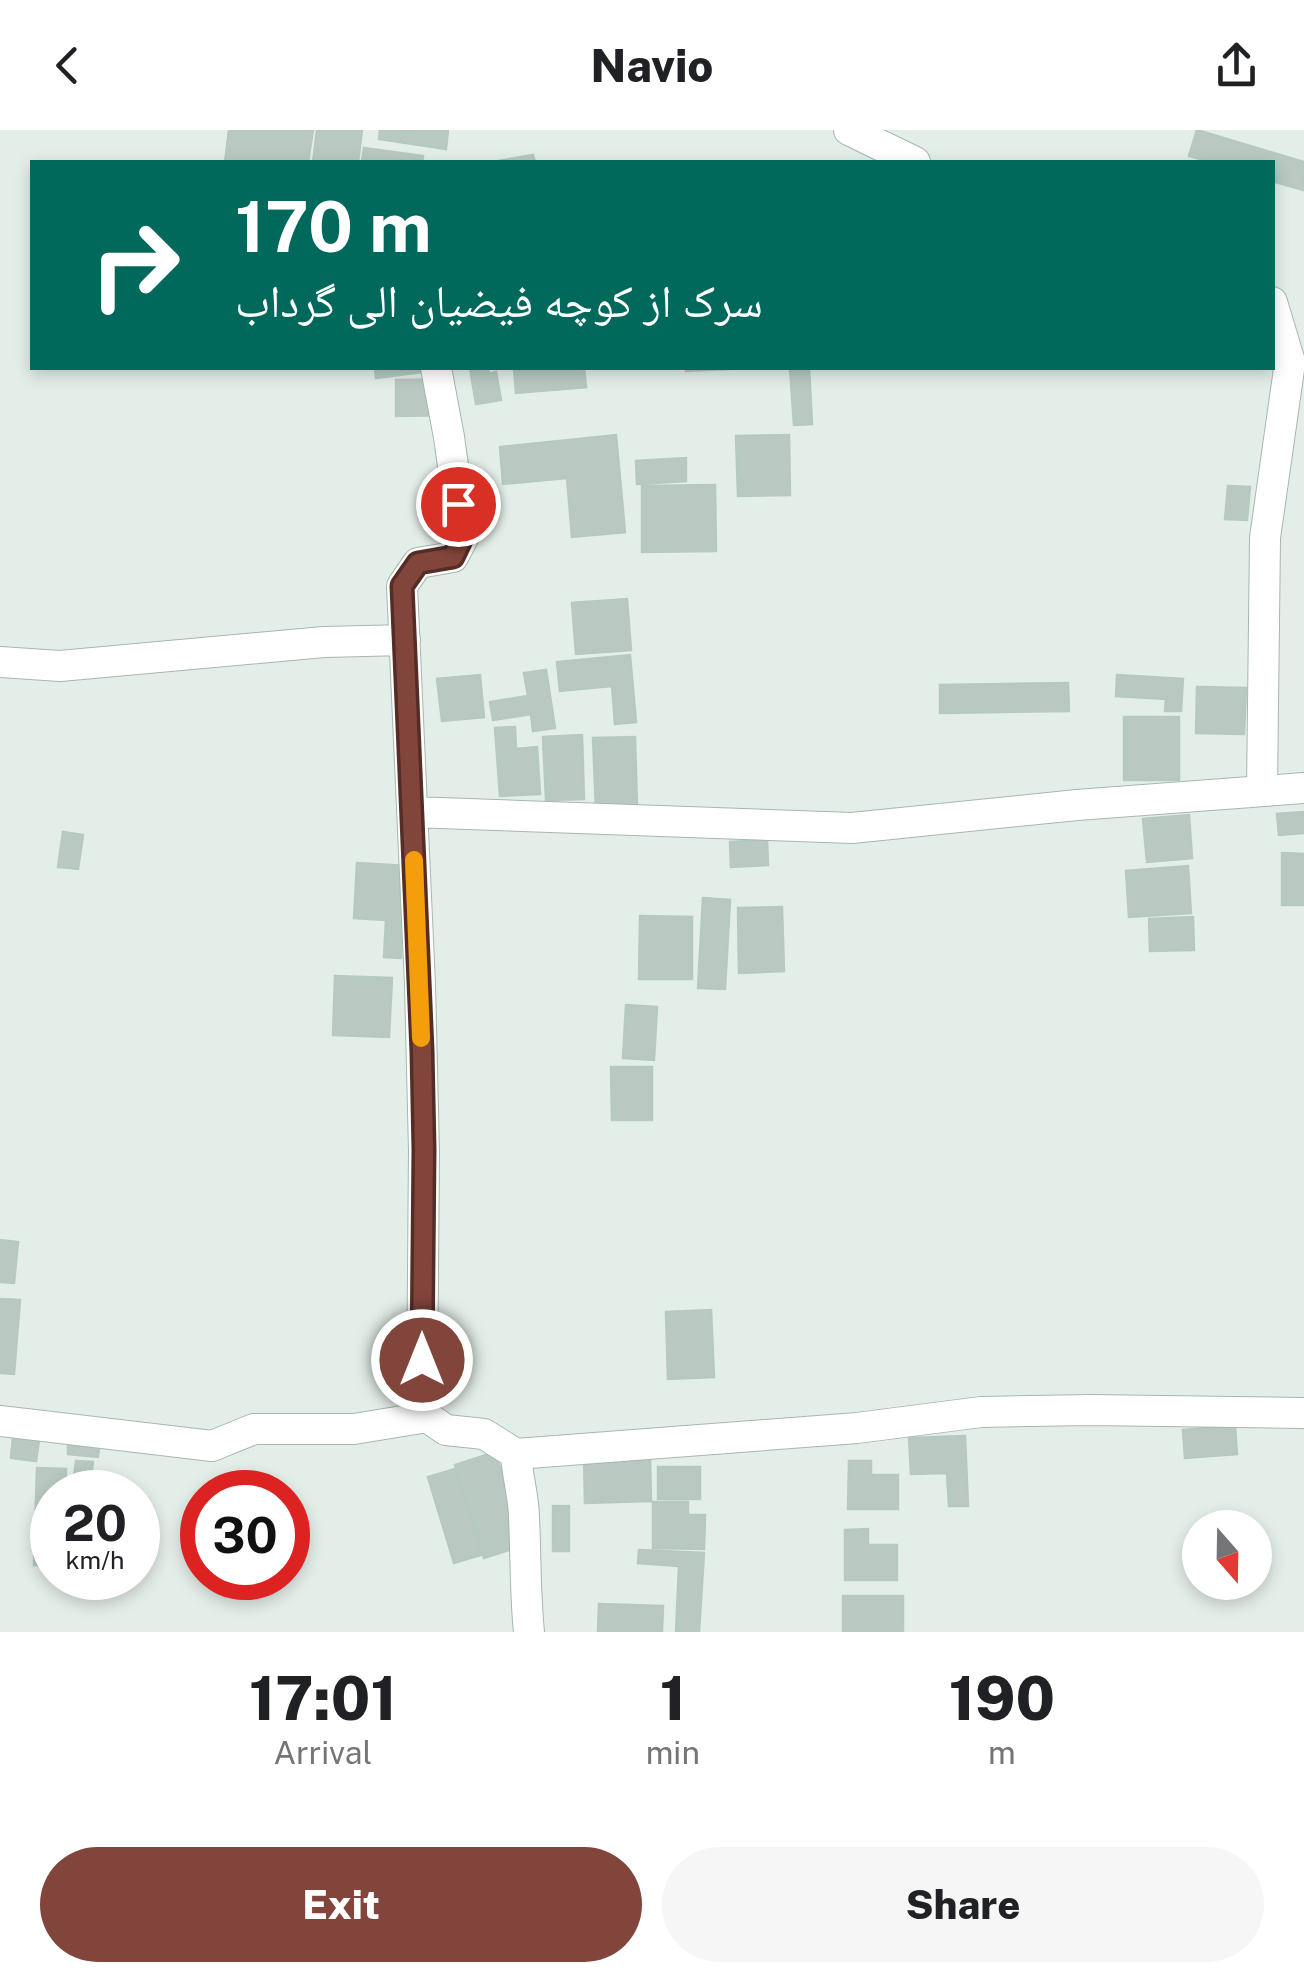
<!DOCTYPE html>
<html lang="en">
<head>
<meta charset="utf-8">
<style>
	:root { --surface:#fff; --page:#f6f6f6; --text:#202124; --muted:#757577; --accent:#82453b }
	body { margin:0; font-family:"Public Sans","Noto Naskh Arabic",sans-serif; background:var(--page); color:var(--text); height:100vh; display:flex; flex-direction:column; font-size:38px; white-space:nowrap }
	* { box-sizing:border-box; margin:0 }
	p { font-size:32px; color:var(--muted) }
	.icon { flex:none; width:55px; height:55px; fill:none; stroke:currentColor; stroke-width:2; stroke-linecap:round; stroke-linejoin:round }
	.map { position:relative; height:1502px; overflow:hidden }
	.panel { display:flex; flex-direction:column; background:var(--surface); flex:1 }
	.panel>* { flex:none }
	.banner { position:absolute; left:30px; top:30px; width:1245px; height:210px; border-radius:0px; box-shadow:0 5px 15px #0003; background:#00695c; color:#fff; overflow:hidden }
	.needle { width:65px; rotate:160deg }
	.tools { position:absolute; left:1182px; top:1380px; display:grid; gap:20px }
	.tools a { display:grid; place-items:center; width:90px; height:90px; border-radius:50%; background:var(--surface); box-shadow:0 5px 15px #0003; font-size:50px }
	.speed { position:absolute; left:30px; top:1340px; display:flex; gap:20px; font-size:50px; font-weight:700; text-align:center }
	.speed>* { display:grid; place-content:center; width:130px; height:130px; border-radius:50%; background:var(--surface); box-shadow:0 5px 15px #0003; line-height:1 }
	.speed small { font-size:25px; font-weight:400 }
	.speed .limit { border:15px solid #d22; background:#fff; color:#111 }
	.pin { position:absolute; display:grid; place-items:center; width:85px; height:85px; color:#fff; margin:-42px; border:5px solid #fff; border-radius:50%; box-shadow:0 2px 10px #0007 }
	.me { position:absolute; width:110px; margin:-55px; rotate:0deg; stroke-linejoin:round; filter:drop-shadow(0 0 8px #0008) }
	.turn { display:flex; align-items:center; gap:35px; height:210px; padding:0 40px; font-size:45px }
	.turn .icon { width:130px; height:130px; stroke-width:2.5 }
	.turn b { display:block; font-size:70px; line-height:85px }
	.eta { display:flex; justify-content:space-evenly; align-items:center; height:170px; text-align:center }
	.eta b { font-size:60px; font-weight:800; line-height:70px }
	.action { display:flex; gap:20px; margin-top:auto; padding:20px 40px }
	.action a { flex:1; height:115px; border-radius:60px; background:var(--accent); color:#fff; font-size:40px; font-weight:800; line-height:115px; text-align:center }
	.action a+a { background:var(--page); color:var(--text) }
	header { display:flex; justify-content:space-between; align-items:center; height:130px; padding:0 40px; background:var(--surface); font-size:45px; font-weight:800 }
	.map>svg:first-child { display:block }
	.building { fill:#b9c9c2; stroke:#b6c9bf; stroke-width:2.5 }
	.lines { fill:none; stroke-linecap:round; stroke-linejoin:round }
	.minor-casing { stroke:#a6b7b0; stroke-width:32 }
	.minor { stroke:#fff; stroke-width:30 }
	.route-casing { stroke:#542d26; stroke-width:25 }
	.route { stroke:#82453b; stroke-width:18 }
	.slow { stroke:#f59e0b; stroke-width:18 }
</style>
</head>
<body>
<header><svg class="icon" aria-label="back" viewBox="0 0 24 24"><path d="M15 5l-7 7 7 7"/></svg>Navio<svg class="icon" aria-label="share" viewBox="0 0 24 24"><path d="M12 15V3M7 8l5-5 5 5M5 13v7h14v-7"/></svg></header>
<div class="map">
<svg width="1304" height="1502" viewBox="0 0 1304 1502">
	<rect width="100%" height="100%" fill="#e4eee9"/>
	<path class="building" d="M229,0h84l-5,32h-83z
		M317,0h45l-4,32h-45z
		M380,0h68l-2,19 -67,-10z
		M1197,0l107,32 -1,28 -31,-9v-19h-61l-22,-6z
		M364,18l59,8 -1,6h-60z
		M533,25l2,7h-42z
		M375,238h68l1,1 -68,9z
		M470,238h18l1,6 7,-2 5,28 -25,4z
		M514,238h70l2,19 -70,6z
		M686,238h63l-63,3z
		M790,238h19l3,56 -18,1z
		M452,249l1,36 -57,1v-36z
		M616,305l9,97 -53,5 -5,-59 -64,6 -3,-37z
		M789,305l1,60 -52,1 -2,-60z
		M686,328v23l-49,3 -1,-23z
		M715,355l1,66 -74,1v-66z
		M1228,356l22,1 -3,33 -22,-1z
		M627,469l4,51 -55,4 -4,-51z
		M630,525l6,67 -21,2 -3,-38 -52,5 -3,-29z
		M546,540l9,58 -22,3 -2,-17 -38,6 -3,-18 38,-6 -4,-23z
		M480,545l4,42 -42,4 -5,-42z
		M1117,545l66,4 -2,32h-16l1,-12 -50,-3z
		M1068,553l1,28 -129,2v-28z
		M1197,557l49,1 -2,46 -48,-1z
		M1124,587h55v63h-55z
		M515,597l1,22 21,-2 3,47 -40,2 -5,-68z
		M582,605l2,64 -38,1 -3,-63z
		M635,607l2,71 -41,2 -3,-72z
		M1304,682v21l-25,2 -2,-21z
		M1189,685l3,43 -45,4 -4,-43z
		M63,702l20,3 -5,34 -20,-2z
		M767,710l1,25 -37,2 -1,-25z
		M1282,723l22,1v51h-22z
		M357,733l50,3 -6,92 -17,-1 2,-37 -32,-2z
		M1188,736l3,47 -62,4 -3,-46z
		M703,768l27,2 -5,89 -27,-1z
		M782,777l2,64 -45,2 -1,-65z
		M640,786l52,1v62h-53z
		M1193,787l1,33 -44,1 -1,-32z
		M335,846l57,2 -3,59 -56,-2z
		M626,875l31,2 -3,53 -31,-2z
		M611,937h41v53h-40z
		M0,1110l18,2 -4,41 -14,-1z
		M0,1169l20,1 -6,74 -14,-1z
		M711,1180l3,67 -46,2 -2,-67z
		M1235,1296l2,28 -52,4 -2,-28z
		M965,1306l3,70h-19l-2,-33 -36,1 -2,-36z
		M13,1307l26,3 -3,21 -25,-3z
		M68,1315l31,3 -1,9 -30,-3z
		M495,1322l30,93 -41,13 -29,-93z
		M650,1325l1,46 -66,2 -1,-47z
		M76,1331l17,1 -4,30 -17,-1z
		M849,1331h22v14h27v34h-50z
		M658,1337h42v32h-42z
		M37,1338l29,1 -1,23h-13v74l-18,-1z
		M455,1339l26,86 -27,8 -26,-86z
		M653,1372h35v13h17l-1,34 -51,-1z
		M553,1376h16v45h-16z
		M868,1399v16h29v35h-52v-50z
		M639,1420l65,3 -5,79h-23l3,-66 -41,-3z
		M843,1466h60v36h-60z
		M599,1474l64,2 -1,26h-64z"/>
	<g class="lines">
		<defs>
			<path id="minor" d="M849,0l66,32
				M436,238l13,69 14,101 -10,19 -35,6 -16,23 18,399 4,166 -2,244 5,22 19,13 38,4 32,20c1,22 8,43 8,64 2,39 1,76 5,114
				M0,532l60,4 264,-24 81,-2
				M1262,661l3,-253 25,-176 -18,-60
				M412,682l440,16 225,-23 227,-17
				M0,1291l212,25 42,-17h100l73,-12
				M516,1324l341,-26 124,-16 109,-2 214,3"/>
		</defs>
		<use href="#minor" class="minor-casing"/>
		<use href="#minor" class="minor"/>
	</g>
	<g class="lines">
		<defs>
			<path id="route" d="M422,1230l2,-210 -2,-99 -20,-465 16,-23 35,-6 9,-19 -4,-34"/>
		</defs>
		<use href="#route" class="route-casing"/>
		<use href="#route" class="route"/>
		<path class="slow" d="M414,730l7,178"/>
	</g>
</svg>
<div class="tools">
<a><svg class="needle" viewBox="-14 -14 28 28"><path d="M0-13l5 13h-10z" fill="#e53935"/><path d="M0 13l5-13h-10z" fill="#757577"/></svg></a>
</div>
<div class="speed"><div>20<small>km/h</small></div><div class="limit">30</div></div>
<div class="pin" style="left:458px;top:374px;background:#d93025"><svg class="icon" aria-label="arrive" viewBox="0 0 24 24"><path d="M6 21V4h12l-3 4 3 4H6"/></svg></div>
<svg class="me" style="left:422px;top:1230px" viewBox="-20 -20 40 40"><circle r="17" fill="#82453b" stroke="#fff" stroke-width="3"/><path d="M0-11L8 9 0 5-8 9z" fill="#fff"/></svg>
<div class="banner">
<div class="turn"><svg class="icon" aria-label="right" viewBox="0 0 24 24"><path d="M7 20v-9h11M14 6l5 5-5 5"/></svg><div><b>170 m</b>سرک از کوچه فیضیان الی گرداب</div></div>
</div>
</div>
<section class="panel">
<div class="eta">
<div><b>17:01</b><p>Arrival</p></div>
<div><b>1</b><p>min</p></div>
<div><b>190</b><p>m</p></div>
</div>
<div class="action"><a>Exit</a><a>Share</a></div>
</section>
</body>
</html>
